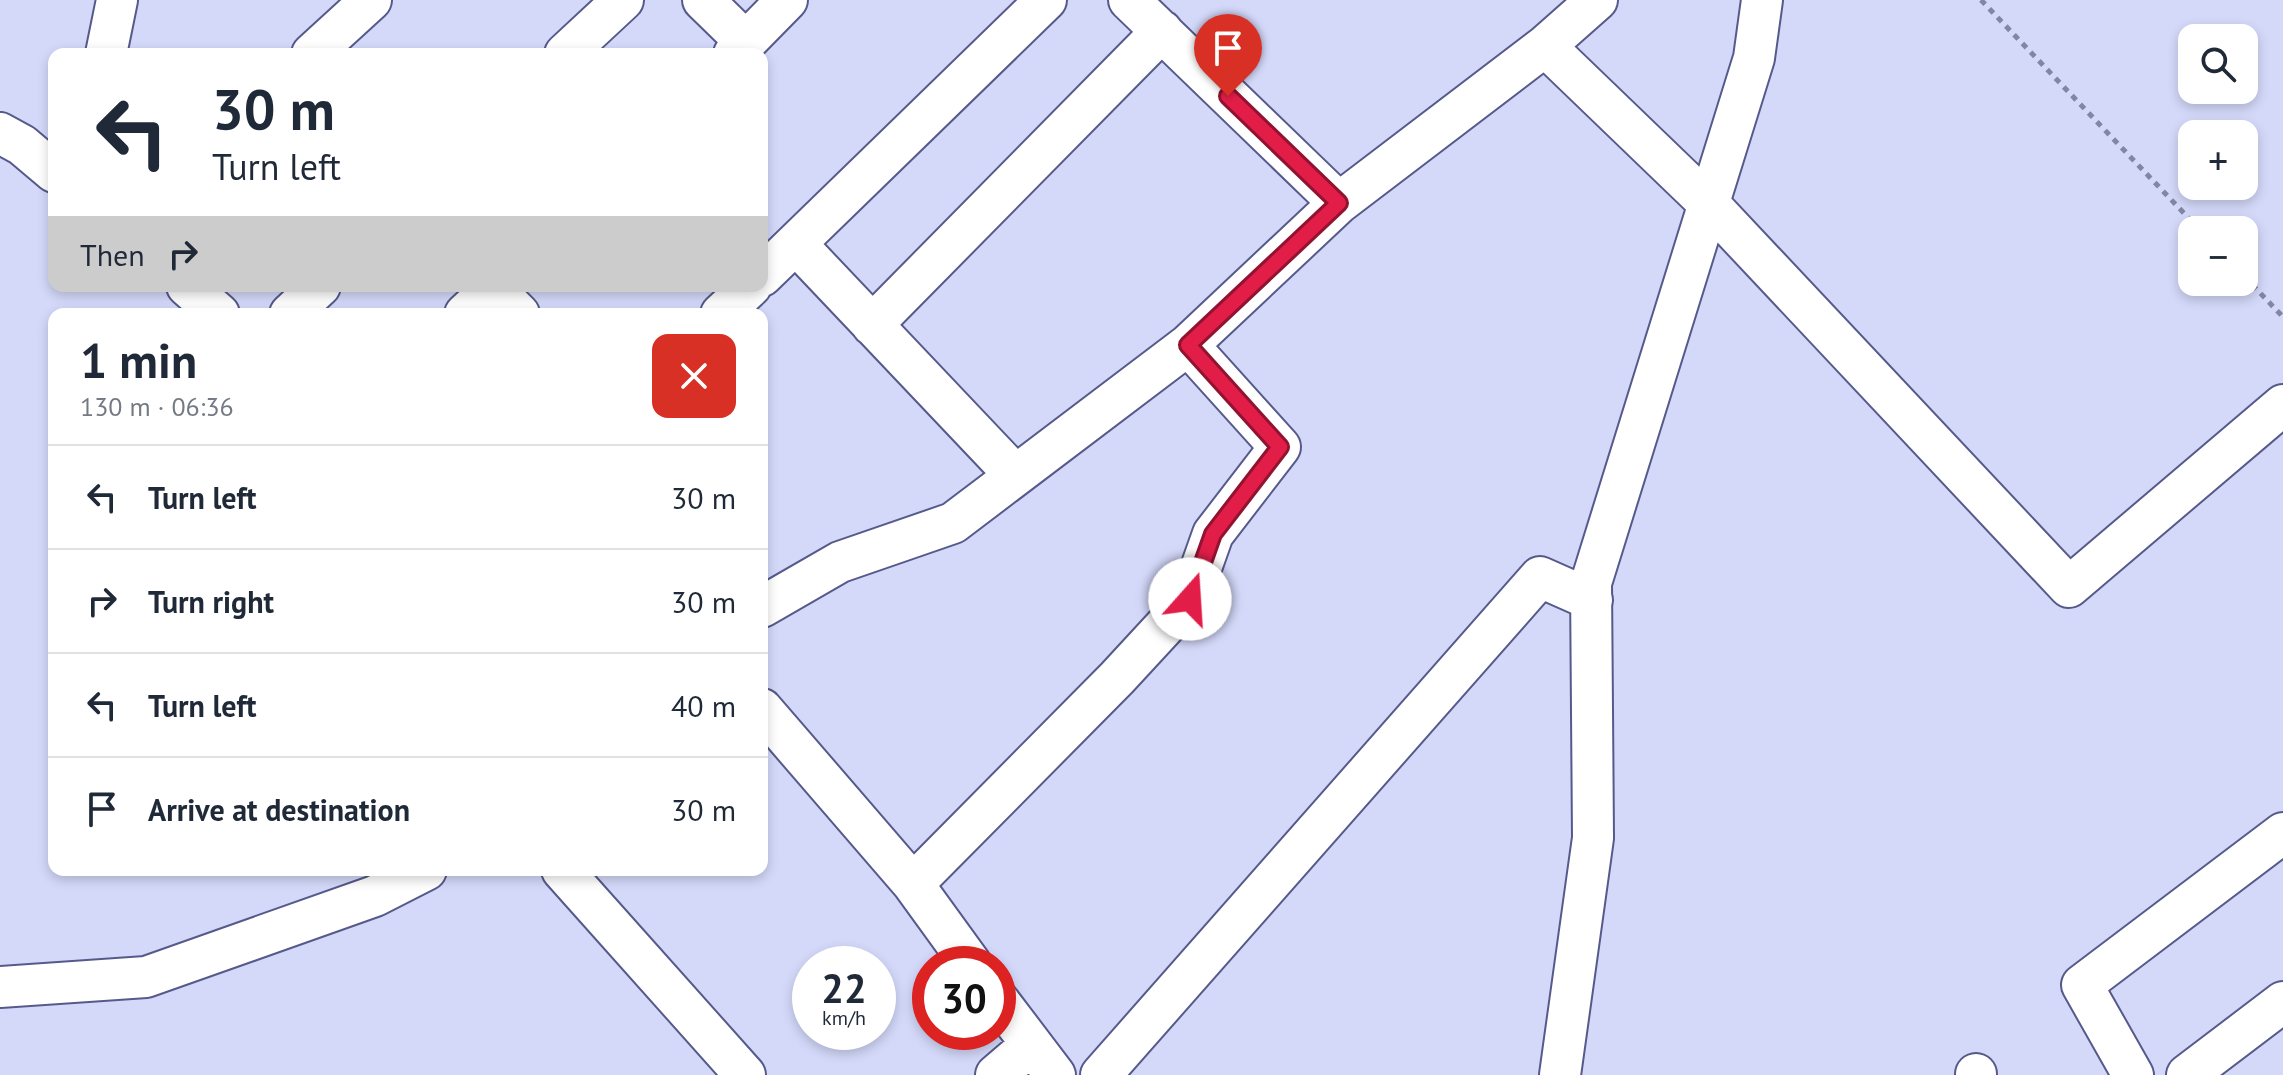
<!DOCTYPE html>
<html lang="en">
<head>
<meta charset="utf-8">
<style>
	:root { --surface:#fff; --page:#f2f2f3; --text:#1f2937; --muted:#747a83; --line:#e0e1e3 }
	body { margin:0; font-family:"PT Sans",sans-serif; background:var(--page); color:var(--text); height:100vh; display:flex; flex-direction:column; font-size:30px; white-space:nowrap }
	* { box-sizing:border-box; margin:0 }
	p { font-size:26px; color:var(--muted) }
	.icon { flex:none; width:44px; height:44px; fill:none; stroke:currentColor; stroke-width:2; stroke-linecap:round; stroke-linejoin:round }
	.map { position:relative; flex:1; overflow:hidden }
	.side { position:absolute; left:48px; top:308px; width:720px; height:568px; display:flex; flex-direction:column; background:var(--surface); border-radius:16px; box-shadow:0 4px 12px #0003 }
	.side>* { flex:none }
	.hud { position:absolute; left:48px; top:48px; width:720px; height:244px; border-radius:16px; box-shadow:0 4px 12px #0003; background:#fff; color:var(--text); overflow:hidden }
	.fabs { position:absolute; left:2178px; top:24px; display:grid; gap:16px }
	.fabs a { display:grid; place-items:center; width:80px; height:80px; border-radius:16px; background:var(--surface); box-shadow:0 4px 12px #0003; font-size:40px }
	.speed { position:absolute; left:792px; top:946px; display:flex; gap:16px; font-size:40px; font-weight:700; text-align:center }
	.speed>* { display:grid; place-content:center; width:104px; height:104px; border-radius:50%; background:var(--surface); box-shadow:0 4px 12px #0003; line-height:1 }
	.speed small { font-size:20px; font-weight:400 }
	.speed .limit { border:12px solid #d22; background:#fff; color:#111 }
	.pin { position:absolute; display:grid; place-items:center; width:68px; height:68px; color:#fff; margin:-82px -34px; border-radius:50% 50% 50% 0; rotate:-45deg; box-shadow:0 0 8px #0007 }
	.pin .icon { rotate:45deg }
	.me { position:absolute; width:88px; margin:-44px; rotate:19deg; stroke-linejoin:round; filter:drop-shadow(0 0 6px #0008) }
	.turn { display:flex; align-items:center; gap:28px; height:168px; padding:0 32px; font-size:36px }
	.turn .icon { width:104px; height:104px; stroke-width:2.5 }
	.turn b { display:block; font-size:56px; line-height:68px }
	.then { display:flex; align-items:center; height:76px; padding:0 32px; background:#0003; gap:16px; font-size:30px }
	.round { display:grid; place-items:center; flex:none; width:84px; height:84px; border-radius:16px; background:var(--page) }
	.summary { display:flex; align-items:center; justify-content:space-between; height:136px; padding:0 32px }
	h1 { font-size:48px; font-weight:700; line-height:60px }
	ul { padding:0; list-style:none }
	li { display:flex; align-items:center; gap:24px; height:104px; padding:0 32px; border-top:2px solid var(--line) }
	li div { flex:1 }
	li b { display:block; font-size:30px }
	li em { font-style:normal }
	.map>svg:first-child { display:block }
	.lines { fill:none; stroke-linecap:round; stroke-linejoin:round }
	.minor-casing { stroke:#565a8b; stroke-width:44 }
	.path { stroke:#8386a2; stroke-width:5; stroke-dasharray:6 6; stroke-linecap:butt }
	.minor { stroke:#fff; stroke-width:40 }
	.route-casing { stroke:#92132f; stroke-width:20 }
	.route { stroke:#e11d48; stroke-width:14 }
</style>
</head>
<body>
<div class="map">
<svg width="2283" height="1075" viewBox="0 0 2283 1075">
	<rect width="100%" height="100%" fill="#d4d9fa"/>
	<g class="lines">
		<defs>
			<path id="minor" d="M703,0l43,42
				M1129,0l210,203
				M1545,46l163,157 361,384 214,-182
				M106,54l11,-54
				M312,54l59,-54
				M565,54l58,-54
				M734,54l53,-54
				M0,133l22,12 32,27
				M796,244l219,231
				M762,276l284,-276
				M187,286l32,28
				M493,288l26,26
				M290,314l30,-28
				M465,314l30,-28
				M721,314l30,-28
				M872,325l290,-294
				M762,607l78,-45 113,-39 235,-178 151,-142 206,-157 52,-46
				M762,709l151,175 58,80
				M562,870l183,205
				M913,884l204,-206 73,-79 23,-65 67,-87 -92,-102
				M0,987l146,-10 229,-81 51,-26
				M998,1000l57,75
				M1976,1074v1
				M996,1075l35,-30
				M1101,1075l439,-498 52,23
				M1560,1075l33,-237 -2,-255 163,-525 8,-58
				M2133,1075l-51,-90 201,-152
				M2187,1075l96,-73"/>
		</defs>
		<use href="#minor" class="minor-casing"/>
		<path class="path" d="M1981,0l219,230
			M2244,276l39,41"/>
		<use href="#minor" class="minor"/>
	</g>
	<g class="lines">
		<defs>
			<path id="route" d="M1190,599l23,-65 67,-87 -92,-102 151,-142 -111,-107"/>
		</defs>
		<use href="#route" class="route-casing"/>
		<use href="#route" class="route"/>
	</g>
</svg>
<div class="fabs">
<a><svg class="icon" aria-label="search" viewBox="0 0 24 24"><circle cx="10" cy="10" r="6"/><path d="M15 15l6 6"/></svg></a>
<a>+</a>
<a>−</a>
</div>
<div class="speed"><div>22<small>km/h</small></div><div class="limit">30</div></div>
<div class="pin" style="left:1228px;top:96px;background:#d93025"><svg class="icon" aria-label="arrive" viewBox="0 0 24 24"><path d="M6 21V4h12l-3 4 3 4H6"/></svg></div>
<svg class="me" style="left:1190px;top:599px" viewBox="-20 -20 40 40"><circle r="19" fill="#fff"/><path d="M0-13L10 11 0 6-10 11z" fill="#e11d48"/></svg>
<div class="hud">
<div class="turn"><svg class="icon" aria-label="left" viewBox="0 0 24 24"><path d="M17 20v-9H6M10 6l-5 5 5 5"/></svg><div><b>30 m</b>Turn left</div></div>
<div class="then">Then<svg class="icon" aria-label="right" viewBox="0 0 24 24"><path d="M7 20v-9h11M14 6l5 5-5 5"/></svg></div>
</div>
<section class="side">
<div class="summary"><div><h1>1 min</h1><p>130 m · 06:36</p></div><a class="round" style="background:#d93025;color:#fff"><svg class="icon" aria-label="close" viewBox="0 0 24 24"><path d="M6 6l12 12M18 6L6 18"/></svg></a></div>
<ul>
<li><svg class="icon" aria-label="left" viewBox="0 0 24 24"><path d="M17 20v-9H6M10 6l-5 5 5 5"/></svg><div><b>Turn left</b></div><em>30 m</em></li>
<li><svg class="icon" aria-label="right" viewBox="0 0 24 24"><path d="M7 20v-9h11M14 6l5 5-5 5"/></svg><div><b>Turn right</b></div><em>30 m</em></li>
<li><svg class="icon" aria-label="left" viewBox="0 0 24 24"><path d="M17 20v-9H6M10 6l-5 5 5 5"/></svg><div><b>Turn left</b></div><em>40 m</em></li>
<li><svg class="icon" aria-label="arrive" viewBox="0 0 24 24"><path d="M6 21V4h12l-3 4 3 4H6"/></svg><div><b>Arrive at destination</b></div><em>30 m</em></li>
</ul>
</section>
</div>
</body>
</html>
